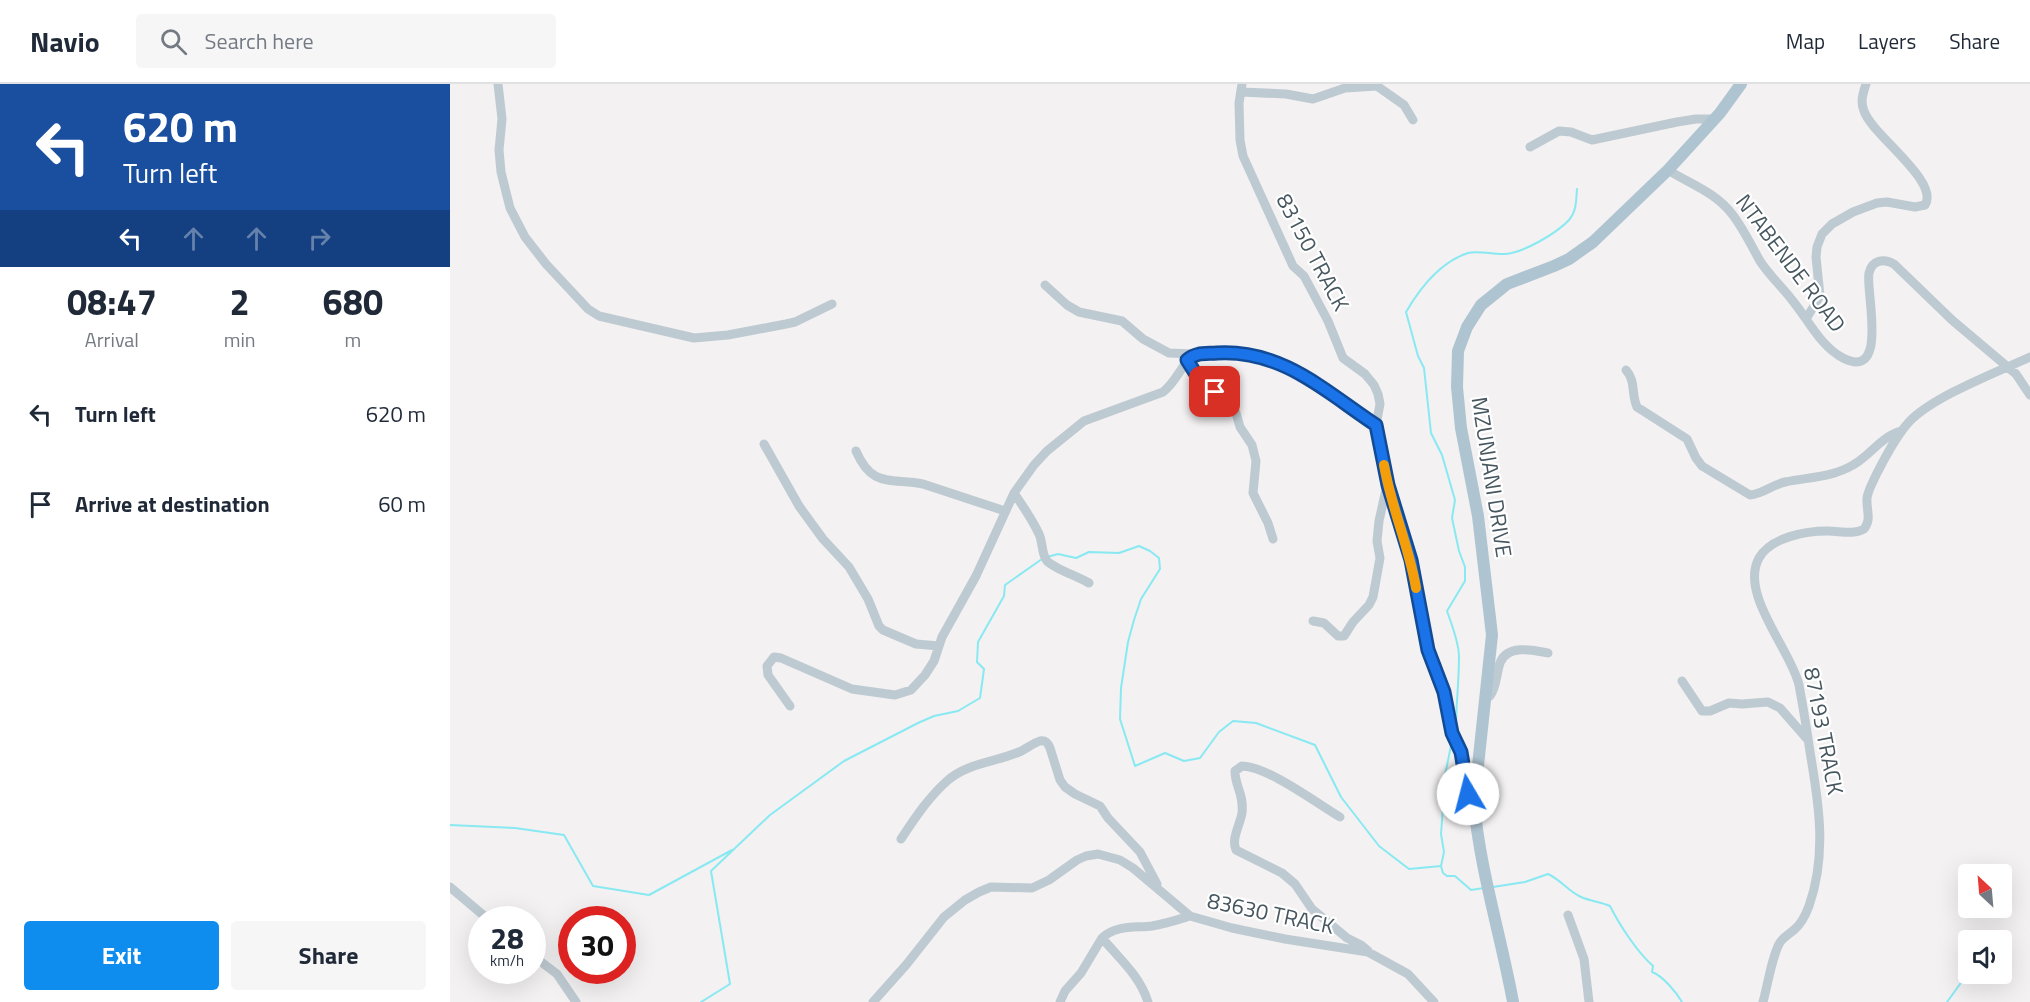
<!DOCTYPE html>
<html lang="en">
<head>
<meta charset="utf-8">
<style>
	:root { --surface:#fff; --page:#f6f6f7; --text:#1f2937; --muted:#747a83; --line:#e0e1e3; --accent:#0e8def }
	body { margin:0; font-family:"Titillium Web",sans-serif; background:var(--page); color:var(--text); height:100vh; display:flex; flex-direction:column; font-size:22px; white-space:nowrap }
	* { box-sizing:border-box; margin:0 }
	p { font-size:20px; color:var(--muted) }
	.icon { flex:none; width:33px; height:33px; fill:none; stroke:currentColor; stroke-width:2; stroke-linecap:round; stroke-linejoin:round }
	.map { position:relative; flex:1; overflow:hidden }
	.sheet { display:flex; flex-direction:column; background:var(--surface); width:450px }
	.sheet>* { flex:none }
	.guide { background:#1a4fa0; color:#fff; overflow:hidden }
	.needle { width:39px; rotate:334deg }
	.tools { position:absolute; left:1508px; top:780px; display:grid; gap:12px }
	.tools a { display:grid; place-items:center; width:54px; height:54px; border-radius:6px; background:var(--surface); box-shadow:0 6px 24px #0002; font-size:30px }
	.speed { position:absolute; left:18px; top:822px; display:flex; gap:12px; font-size:30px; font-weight:700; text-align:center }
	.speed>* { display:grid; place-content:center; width:78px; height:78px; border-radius:50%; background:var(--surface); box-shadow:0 6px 24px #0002; line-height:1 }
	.speed small { font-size:15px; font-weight:400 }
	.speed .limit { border:9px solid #d22; background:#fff; color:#111 }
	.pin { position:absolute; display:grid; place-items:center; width:51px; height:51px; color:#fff; margin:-26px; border-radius:12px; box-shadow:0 3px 9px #0006 }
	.me { position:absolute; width:66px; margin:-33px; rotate:352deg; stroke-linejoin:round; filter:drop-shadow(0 0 4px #0008) }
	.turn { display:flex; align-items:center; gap:21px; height:126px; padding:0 24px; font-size:27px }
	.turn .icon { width:78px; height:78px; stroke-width:2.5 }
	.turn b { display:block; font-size:42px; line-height:51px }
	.lanes { display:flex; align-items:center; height:57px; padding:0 24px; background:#0003; justify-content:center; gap:30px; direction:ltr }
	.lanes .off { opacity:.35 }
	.eta { display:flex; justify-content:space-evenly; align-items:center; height:102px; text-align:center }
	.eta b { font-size:36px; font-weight:700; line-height:42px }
	.action { display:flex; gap:12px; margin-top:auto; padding:12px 24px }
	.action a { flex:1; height:69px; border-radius:6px; background:var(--accent); color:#fff; font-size:24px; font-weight:700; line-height:69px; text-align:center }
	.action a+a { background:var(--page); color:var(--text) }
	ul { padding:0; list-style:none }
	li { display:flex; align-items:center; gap:18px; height:90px; padding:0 24px }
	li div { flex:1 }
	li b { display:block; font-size:22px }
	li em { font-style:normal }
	header { display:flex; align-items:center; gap:36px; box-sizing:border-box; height:84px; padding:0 30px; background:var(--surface); border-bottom:2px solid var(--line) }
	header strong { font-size:28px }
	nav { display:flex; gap:33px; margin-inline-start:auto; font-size:21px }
	.search { width:420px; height:54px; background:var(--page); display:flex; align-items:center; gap:15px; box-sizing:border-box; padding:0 21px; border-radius:6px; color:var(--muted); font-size:22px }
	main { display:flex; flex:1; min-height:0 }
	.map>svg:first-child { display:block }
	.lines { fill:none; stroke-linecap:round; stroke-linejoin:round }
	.stream { stroke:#88e9f2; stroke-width:2 }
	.minor { stroke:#becad1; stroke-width:9 }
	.major { stroke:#afc4d1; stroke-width:12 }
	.route-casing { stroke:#114b97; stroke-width:15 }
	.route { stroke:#1a73e8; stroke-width:10 }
	.slow { stroke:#f59e0b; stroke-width:10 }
	.labels { text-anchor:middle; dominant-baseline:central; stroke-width:4.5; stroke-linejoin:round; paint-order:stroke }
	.street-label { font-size:22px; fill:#475760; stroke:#fff }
</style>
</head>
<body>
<header>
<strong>Navio</strong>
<div class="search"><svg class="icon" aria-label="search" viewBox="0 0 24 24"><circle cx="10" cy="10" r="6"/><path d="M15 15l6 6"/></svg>Search here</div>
<nav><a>Map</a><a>Layers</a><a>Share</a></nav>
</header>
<main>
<section class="sheet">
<div class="guide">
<div class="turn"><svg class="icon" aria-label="left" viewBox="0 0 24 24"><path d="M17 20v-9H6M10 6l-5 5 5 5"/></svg><div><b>620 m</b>Turn left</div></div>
<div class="lanes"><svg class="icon" aria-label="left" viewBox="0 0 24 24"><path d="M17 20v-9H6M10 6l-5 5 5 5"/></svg><svg class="icon off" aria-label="ahead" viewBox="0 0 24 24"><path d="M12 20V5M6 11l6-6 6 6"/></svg><svg class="icon off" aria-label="ahead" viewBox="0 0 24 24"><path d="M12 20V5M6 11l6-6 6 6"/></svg><svg class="icon off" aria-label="right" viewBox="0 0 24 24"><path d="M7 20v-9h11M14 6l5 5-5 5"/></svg></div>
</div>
<div class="eta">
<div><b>08:47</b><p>Arrival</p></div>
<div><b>2</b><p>min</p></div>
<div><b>680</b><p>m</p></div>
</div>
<ul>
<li><svg class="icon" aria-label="left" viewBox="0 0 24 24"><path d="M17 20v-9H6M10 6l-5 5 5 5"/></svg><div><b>Turn left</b></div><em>620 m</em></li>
<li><svg class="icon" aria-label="arrive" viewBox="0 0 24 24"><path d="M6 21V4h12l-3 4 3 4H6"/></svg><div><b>Arrive at destination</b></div><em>60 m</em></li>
</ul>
<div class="action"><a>Exit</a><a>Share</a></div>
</section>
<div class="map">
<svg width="1580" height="918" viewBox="0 0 1580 918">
	<rect width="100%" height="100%" fill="#f3f1f1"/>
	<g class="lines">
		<path class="stream" d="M597,473l11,-3 18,4 13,-6 30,1 20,-7 11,5 9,7 1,11 -19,30 -7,21 -6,22 -7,46 -1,31 15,47 30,-13 19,8 16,-3 19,-26 14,-11 23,2 59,22 26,52 38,49 30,23 32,-3
			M1005,645c2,-9 1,-19 2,-28 1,-15 2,-29 2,-44 0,-15 -7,-31 -12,-46l18,-30v-14l-6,-16 -7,-33 3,-18 -13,-45 -11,-22 -7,-65 -6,-12 -12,-44c14,-24 34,-50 62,-59 11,-3 26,2 37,1 18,-1 52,-21 64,-34 8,-9 7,-21 8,-31
			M1002,657l-7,34 3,22 -5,10 -2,27 3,18 -3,14 2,7 4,3h8l16,14 13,-2
			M0,741l65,3 49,7 29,51 56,9 83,-45
			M1043,803l32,-5 23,-8c13,6 20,17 33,23 9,4 20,5 29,9 9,18 27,46 43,60l-1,6c11,4 24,20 30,30
			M1534,856l1,-4
			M251,918l29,-18 -19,-113 59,-56 74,-54 74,-38 16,-7 24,-5 22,-13 4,-29 -7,-7 1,-20 26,-46 1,-11 37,-26
			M1497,918l21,-29"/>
		<path class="minor" d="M48,0l4,35 -3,31 2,22 9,36 15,29 21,27 42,45 11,7 95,22 34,-3 58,-11 9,-2 37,-18
			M792,0l-3,19 1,37 3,16 50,110 11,10 24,45 15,37 22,16 9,11 4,9 2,10 -4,21 11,60 24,75 17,89 16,43 8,41 9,19 7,42 6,9
			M791,8l45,2 27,5 32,-11 32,-2 27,19 9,15
			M1080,63l29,-16 12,1 21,8 85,-18 19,-3h18
			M1218,86c22,14 47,22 64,44 11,14 19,31 28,47 9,14 22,26 32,39 16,19 28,46 51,58 47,24 22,-69 26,-85 3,-13 15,-15 25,-9l58,56 64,54 14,21
			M1356,235l14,-23 -4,-39 1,-10 5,-13 10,-10 21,-12 24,-9 10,-1 28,5 10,-2c15,-24 -53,-70 -61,-94 -4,-9 -1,-18 2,-27
			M744,270c37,-2 76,1 109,20 26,14 48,34 73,51
			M737,276l12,19 30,25 7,9 4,14 12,18 4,16 -3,32 15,30 5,16
			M1176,286c10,11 5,24 11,37l50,32 9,19 6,8 48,29c13,-1 22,-10 35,-13 23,-5 46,-4 68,-17 18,-10 28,-29 49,-34
			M314,360l35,62 24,33 26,28 19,32 11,27 4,4 33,14 23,2
			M406,367c16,37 34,27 67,33l82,27
			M564,409c9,13 18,26 25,41 4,8 2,19 8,27 8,8 30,15 42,22
			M863,537l11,2 14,13h6l9,-14 16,-17 4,-8 7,-39 -3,-17 2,-20 8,-36
			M1232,597l20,30h8l19,-8 13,1 26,-2 12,6 28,32
			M1035,613l5,-1c7,-10 6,-21 10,-33 7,-19 33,-13 48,-10
			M340,622l-22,-31 -1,-9 7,-9 7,1 71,31 43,6 16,-5 14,-15 9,-14 8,-24 34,-61 38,-83 20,-28 13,-14 37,-30 79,-29c14,-11 18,-27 31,-38l-25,-1 -26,-14 -21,-18 -43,-9 -12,-7 -22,-20
			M890,733c-22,-13 -73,-51 -98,-51l-7,5c0,16 9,22 7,42 -2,12 -11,26 -6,37l46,23 13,11 17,25 35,29 14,7 7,6
			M451,755c14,-21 27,-41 46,-58 20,-18 49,-19 72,-29 7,-3 14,-9 21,-11 6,-1 8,2 10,7l10,32 5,7 10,7 25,12 8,12 32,34 17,32
			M0,803l39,33
			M1118,831l16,44 5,43
			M82,871l25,19 19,28
			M423,918l33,-37 38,-48 21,-17 14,-8 12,-5 41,1 17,-8 28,-20 9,-4 12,-2 22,6 13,8 57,48 42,12 53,11 83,13 40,22 26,28
			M610,918l5,-11 16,-18 21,-35
			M698,918c-8,-26 -29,-44 -46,-64 14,-13 32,-10 50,-12 13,-2 25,-6 38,-10
			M1313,918c4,-14 10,-51 18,-61 4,-5 10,-8 14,-12 7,-6 11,-15 14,-23 18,-51 10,-102 1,-154 -3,-22 -7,-45 -11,-67 -8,-35 -60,-91 -40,-127 12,-21 47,-27 69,-27 12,0 26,4 36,-2 8,-10 2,-19 3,-31 1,-8 7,-18 10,-25 9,-17 19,-37 32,-51 23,-25 88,-50 121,-65"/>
		<path class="major" d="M1063,918c-12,-66 -33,-131 -39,-199l18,-168 -14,-119 -17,-88 -4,-41 1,-36 9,-24 14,-22 26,-21 47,-18 15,-7 24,-17 75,-72 52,-57 21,-29"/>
	</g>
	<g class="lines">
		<defs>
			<path id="route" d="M765,308l-16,-13 -12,-19c9,-8 19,-6 30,-7 65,-4 109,39 159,72l12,60 23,75 17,90 16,42 8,41 9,19 7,42"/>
		</defs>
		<use href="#route" class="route-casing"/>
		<use href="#route" class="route"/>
		<path class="slow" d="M934,381c7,42 25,81 32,123"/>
	</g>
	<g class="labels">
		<g class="street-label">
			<text transform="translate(863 168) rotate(62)">83150 TRACK</text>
			<text transform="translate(1341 179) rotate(53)">NTABENDE ROAD</text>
			<text transform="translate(1042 393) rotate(81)">MZUNJANI DRIVE</text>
			<text transform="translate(1374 647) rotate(79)">87193 TRACK</text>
			<text transform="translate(821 829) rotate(12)">83630 TRACK</text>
		</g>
	</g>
</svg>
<div class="tools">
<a><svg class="needle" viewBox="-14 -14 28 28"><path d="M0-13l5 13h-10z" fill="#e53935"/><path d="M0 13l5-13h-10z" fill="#747a83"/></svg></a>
<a><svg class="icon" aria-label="sound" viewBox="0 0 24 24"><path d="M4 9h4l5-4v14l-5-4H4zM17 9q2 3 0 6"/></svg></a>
</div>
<div class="speed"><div>28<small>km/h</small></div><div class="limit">30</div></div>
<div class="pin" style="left:765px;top:308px;background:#d93025"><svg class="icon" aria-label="arrive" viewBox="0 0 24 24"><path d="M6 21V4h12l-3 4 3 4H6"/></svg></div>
<svg class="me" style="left:1018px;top:710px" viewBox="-20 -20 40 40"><circle r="19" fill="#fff"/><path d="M0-13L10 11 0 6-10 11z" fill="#1a73e8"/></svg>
</div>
</main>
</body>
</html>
